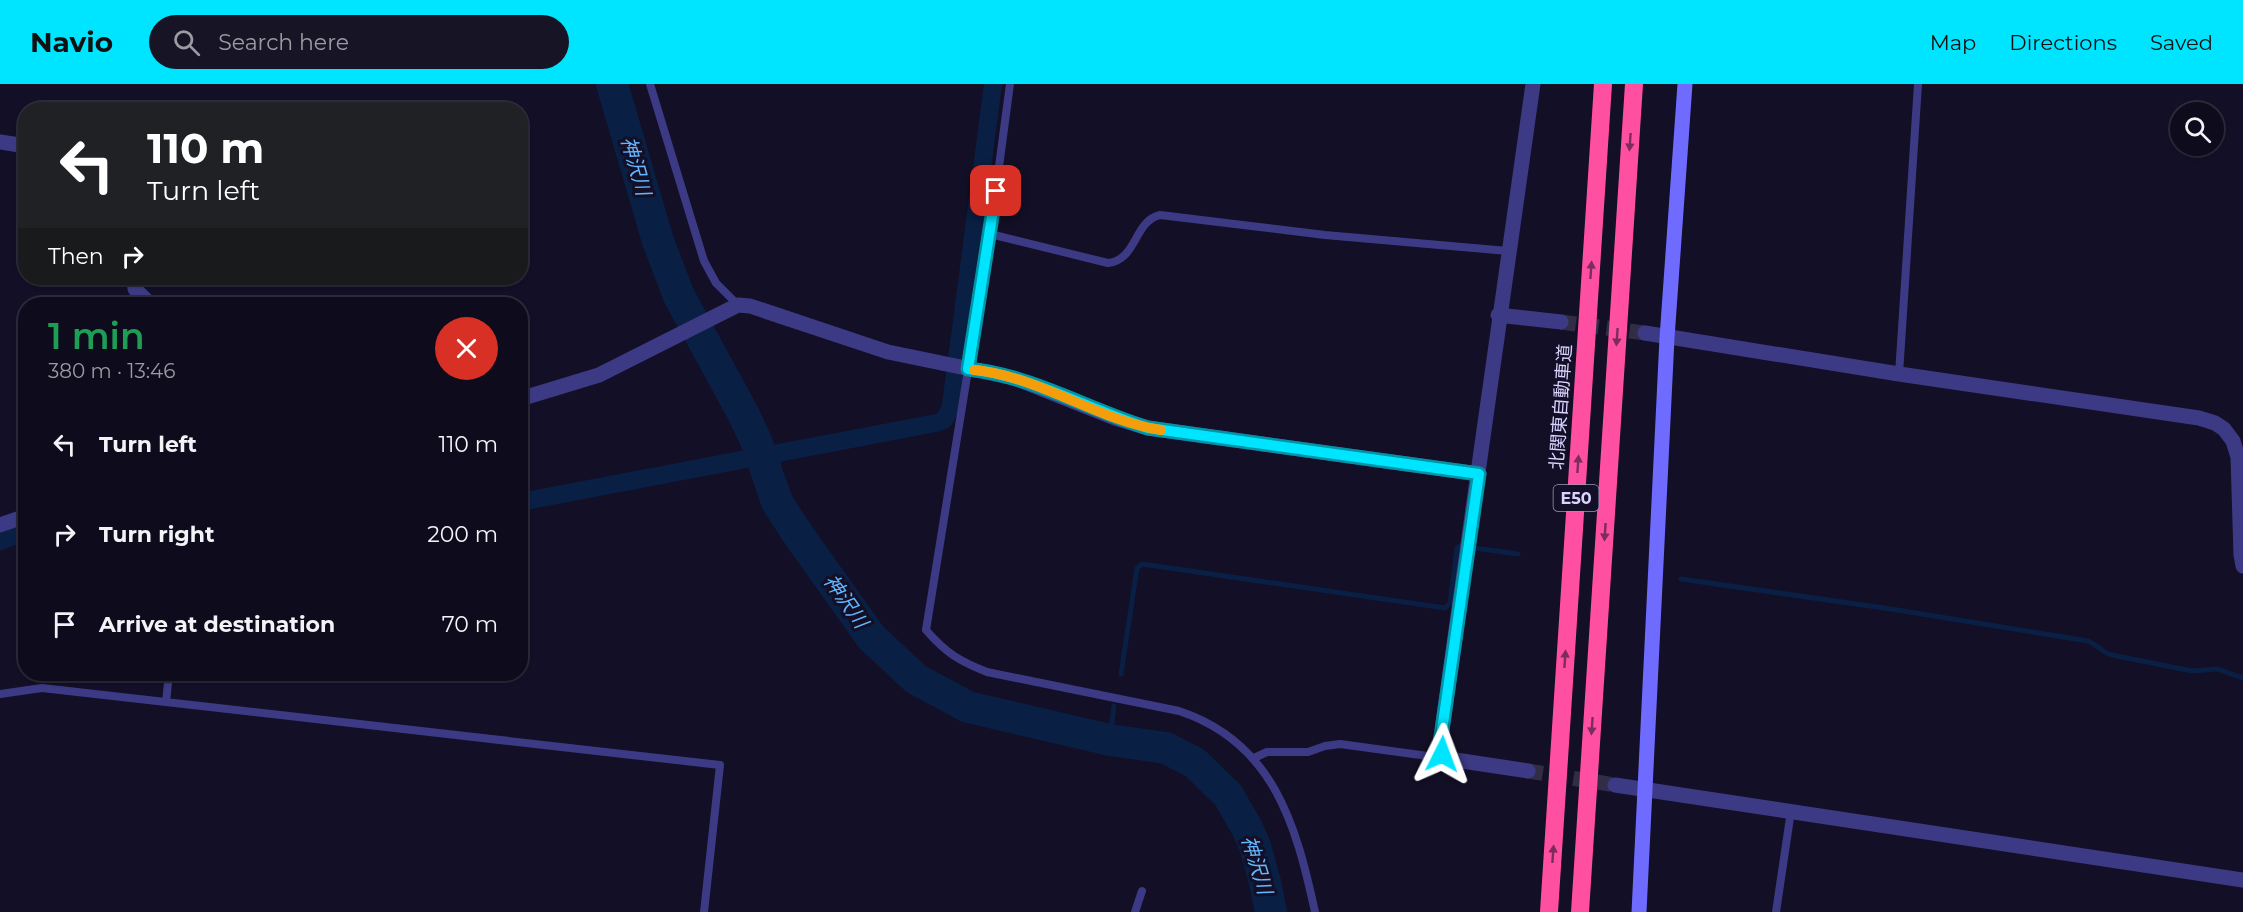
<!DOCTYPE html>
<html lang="en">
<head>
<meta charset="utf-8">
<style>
	:root { --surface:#0e0b1c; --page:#171425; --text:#f1f3f6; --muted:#9b9ba3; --line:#2e2b3b; --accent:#00e5ff }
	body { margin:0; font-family:Montserrat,"Noto Sans JP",sans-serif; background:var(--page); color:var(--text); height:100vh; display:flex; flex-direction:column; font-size:22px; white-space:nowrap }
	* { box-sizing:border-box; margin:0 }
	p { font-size:20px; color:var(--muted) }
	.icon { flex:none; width:33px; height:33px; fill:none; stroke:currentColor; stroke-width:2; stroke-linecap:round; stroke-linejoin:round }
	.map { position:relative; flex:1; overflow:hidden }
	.sheet { position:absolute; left:18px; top:213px; width:510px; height:384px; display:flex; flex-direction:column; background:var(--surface); border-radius:24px; box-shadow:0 2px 4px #0004,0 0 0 2px var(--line) }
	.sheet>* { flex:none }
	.guide { position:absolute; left:18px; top:18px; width:510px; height:183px; border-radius:24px; box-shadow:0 2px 4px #0004,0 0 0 2px var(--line); background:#202124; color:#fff; overflow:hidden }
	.fabs { position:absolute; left:2170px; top:18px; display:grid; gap:12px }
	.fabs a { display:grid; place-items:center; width:54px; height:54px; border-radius:50%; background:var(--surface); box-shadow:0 2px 4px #0004,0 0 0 2px var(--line); font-size:30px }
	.pin { position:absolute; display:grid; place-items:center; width:51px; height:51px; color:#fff; margin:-26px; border-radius:12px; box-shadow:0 3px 9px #0006 }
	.me { position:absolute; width:66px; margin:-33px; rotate:3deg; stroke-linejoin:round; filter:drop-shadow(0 0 4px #0008) }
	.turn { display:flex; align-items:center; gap:21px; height:126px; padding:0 30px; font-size:27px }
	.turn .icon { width:78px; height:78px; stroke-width:2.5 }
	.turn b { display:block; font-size:42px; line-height:51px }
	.then { display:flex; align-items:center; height:57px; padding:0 30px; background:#0003; gap:12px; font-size:22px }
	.round { display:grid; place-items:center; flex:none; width:63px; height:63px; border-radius:32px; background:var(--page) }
	.summary { display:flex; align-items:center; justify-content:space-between; height:102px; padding:0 30px }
	h1 { font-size:36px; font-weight:600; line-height:45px; color:#1e9e55 }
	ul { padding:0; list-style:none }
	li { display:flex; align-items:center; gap:18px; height:90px; padding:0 30px }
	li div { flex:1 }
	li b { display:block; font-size:22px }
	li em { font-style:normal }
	header { display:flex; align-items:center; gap:36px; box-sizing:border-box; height:84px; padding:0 30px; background:var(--accent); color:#111 }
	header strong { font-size:28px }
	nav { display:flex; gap:33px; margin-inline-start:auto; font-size:21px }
	.search { width:420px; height:54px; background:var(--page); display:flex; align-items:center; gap:15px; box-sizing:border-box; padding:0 21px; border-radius:33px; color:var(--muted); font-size:22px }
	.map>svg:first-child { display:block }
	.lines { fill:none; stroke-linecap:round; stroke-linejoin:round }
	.stream { stroke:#0a1f44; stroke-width:5 }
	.canal { stroke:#0a1f44; stroke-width:18 }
	.river { stroke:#0a1f44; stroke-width:32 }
	.street-tunnel { stroke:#312d47; stroke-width:15; stroke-dasharray:15 8; stroke-linecap:butt }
	.lane { stroke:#3d3a85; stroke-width:8 }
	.street { stroke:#3d3a85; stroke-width:15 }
	.secondary { stroke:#6f6bff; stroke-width:15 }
	.highway { stroke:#ff4fa3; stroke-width:18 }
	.oneway { fill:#7d2c5e }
	.route-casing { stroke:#0095a6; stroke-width:15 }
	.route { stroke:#00e5ff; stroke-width:10 }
	.slow { stroke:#f59e0b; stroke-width:10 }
	.labels { text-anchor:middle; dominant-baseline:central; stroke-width:6; stroke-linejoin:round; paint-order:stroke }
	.shield { fill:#130f26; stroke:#9e99be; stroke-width:1.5 }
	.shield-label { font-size:16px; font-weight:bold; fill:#d9d4ff }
	.street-label { font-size:18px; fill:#d9d4ff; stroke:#130f26 }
	.water-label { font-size:20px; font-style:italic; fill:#62b6ff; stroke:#130f26 }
</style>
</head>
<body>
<header>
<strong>Navio</strong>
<div class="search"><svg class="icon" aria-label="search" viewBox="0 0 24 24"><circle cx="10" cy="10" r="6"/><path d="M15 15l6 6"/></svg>Search here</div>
<nav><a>Map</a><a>Directions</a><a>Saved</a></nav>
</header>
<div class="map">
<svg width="2243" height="828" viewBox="0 0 2243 828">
	<rect width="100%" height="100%" fill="#130f26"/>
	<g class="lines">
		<path class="stream" d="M1681,495l210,30 197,32c10,4 13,11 24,14l80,16 25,-2 26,9
			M1121,590l16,-106 5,-4 303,44 5,-5 7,-55 3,-2 58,8
			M1110,656l4,-34"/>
		<path class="canal" d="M520,418l416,-79 8,-3 6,-11 2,-12 41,-313
			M0,457l26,-10"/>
		<path class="river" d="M612,0l46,157 21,55 64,117 13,28 21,61 20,31 74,104 45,42 52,28 142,33 56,8 29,15 33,32 19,33 8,18 10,36 6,30"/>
		<path class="street-tunnel" d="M1561,238l84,11
			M1528,687l87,14"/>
		<path class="lane" d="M650,0l54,177 12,22 22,22
			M1010,0l-20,150 -64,396c20,23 33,31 61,42l192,39c94,31 117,113 136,201
			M990,150l118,29c29,-3 26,-42 52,-48l165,20 183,16
			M1899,290l19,-290
			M0,610l42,-6 678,77 -16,147
			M166,618l3,-28
			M1254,674l13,-6h41l17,-6 15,-2 95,13 7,-2
			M1135,828l7,-21
			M1776,828l15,-101"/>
		<path class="street" d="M0,58l26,4
			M134,194l1,11 15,15
			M1498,231l63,7
			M1645,249l254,41 300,44 16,5 9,6 9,12 5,16 3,98 2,11
			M520,315l79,-24 125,-63 14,-7 12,1 138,46 126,26 101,40 33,10 331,46
			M0,441l26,-9
			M1528,687l-79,-12 -7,-4 -2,-11c32,-220 60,-440 93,-660
			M1615,701l628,95"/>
		<path class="secondary" d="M1639,828l28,-574 18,-254"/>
		<path class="highway" d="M1549,828l54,-828
			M1580,828l54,-828"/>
	</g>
	<defs><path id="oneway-solid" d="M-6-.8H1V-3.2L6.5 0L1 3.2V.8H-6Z" transform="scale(1.5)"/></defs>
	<g class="oneway">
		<use href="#oneway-solid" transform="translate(1630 58) rotate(94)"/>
		<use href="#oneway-solid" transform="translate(1591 186) rotate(-86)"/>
		<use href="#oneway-solid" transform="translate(1617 253) rotate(94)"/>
		<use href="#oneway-solid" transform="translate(1578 380) rotate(-86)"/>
		<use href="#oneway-solid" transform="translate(1605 448) rotate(94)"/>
		<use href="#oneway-solid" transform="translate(1565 575) rotate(-86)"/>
		<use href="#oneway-solid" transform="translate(1592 642) rotate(94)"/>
		<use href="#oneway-solid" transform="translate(1553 770) rotate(-86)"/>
	</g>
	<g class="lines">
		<defs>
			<path id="route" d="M996,107l-28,178c62,6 121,41 180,59l331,46 -39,270 2,10"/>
		</defs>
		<use href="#route" class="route-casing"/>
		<use href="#route" class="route"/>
		<path class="slow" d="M974,286c65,6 122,50 187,60"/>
	</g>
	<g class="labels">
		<rect class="shield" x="1553.5" y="401" width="45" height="26" rx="4.5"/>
		<g class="shield-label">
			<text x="1576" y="414">E50</text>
		</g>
		<g class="street-label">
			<text transform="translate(1561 323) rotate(-86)">北関東自動車道</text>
		</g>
		<g class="water-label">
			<text transform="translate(636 82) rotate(74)">神沢川</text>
			<text transform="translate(846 517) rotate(55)">神沢川</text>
			<text transform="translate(1257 781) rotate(73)">神沢川</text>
		</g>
	</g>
</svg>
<div class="fabs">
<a><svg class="icon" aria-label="search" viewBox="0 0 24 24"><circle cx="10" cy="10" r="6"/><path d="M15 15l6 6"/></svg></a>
</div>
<div class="pin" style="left:996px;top:107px;background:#d93025"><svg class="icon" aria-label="arrive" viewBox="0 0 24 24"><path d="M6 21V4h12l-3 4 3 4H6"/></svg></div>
<svg class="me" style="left:1442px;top:670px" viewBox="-20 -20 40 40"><path d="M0-17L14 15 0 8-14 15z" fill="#00e5ff" stroke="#fff" stroke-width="4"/></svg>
<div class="guide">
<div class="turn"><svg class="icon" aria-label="left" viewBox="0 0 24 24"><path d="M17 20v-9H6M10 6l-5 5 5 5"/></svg><div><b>110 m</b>Turn left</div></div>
<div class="then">Then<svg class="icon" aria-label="right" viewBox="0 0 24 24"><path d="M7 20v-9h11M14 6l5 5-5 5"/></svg></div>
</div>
<section class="sheet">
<div class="summary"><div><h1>1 min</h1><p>380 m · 13:46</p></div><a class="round" style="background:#d93025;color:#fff"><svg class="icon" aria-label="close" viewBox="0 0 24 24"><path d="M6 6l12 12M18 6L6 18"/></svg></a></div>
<ul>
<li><svg class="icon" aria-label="left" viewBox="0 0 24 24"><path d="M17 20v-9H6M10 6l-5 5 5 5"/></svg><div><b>Turn left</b></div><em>110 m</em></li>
<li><svg class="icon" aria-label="right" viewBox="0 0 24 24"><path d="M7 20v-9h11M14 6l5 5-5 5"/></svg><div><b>Turn right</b></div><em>200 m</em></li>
<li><svg class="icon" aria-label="arrive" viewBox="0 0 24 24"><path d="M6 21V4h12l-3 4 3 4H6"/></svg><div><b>Arrive at destination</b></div><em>70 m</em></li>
</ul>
</section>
</div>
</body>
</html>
